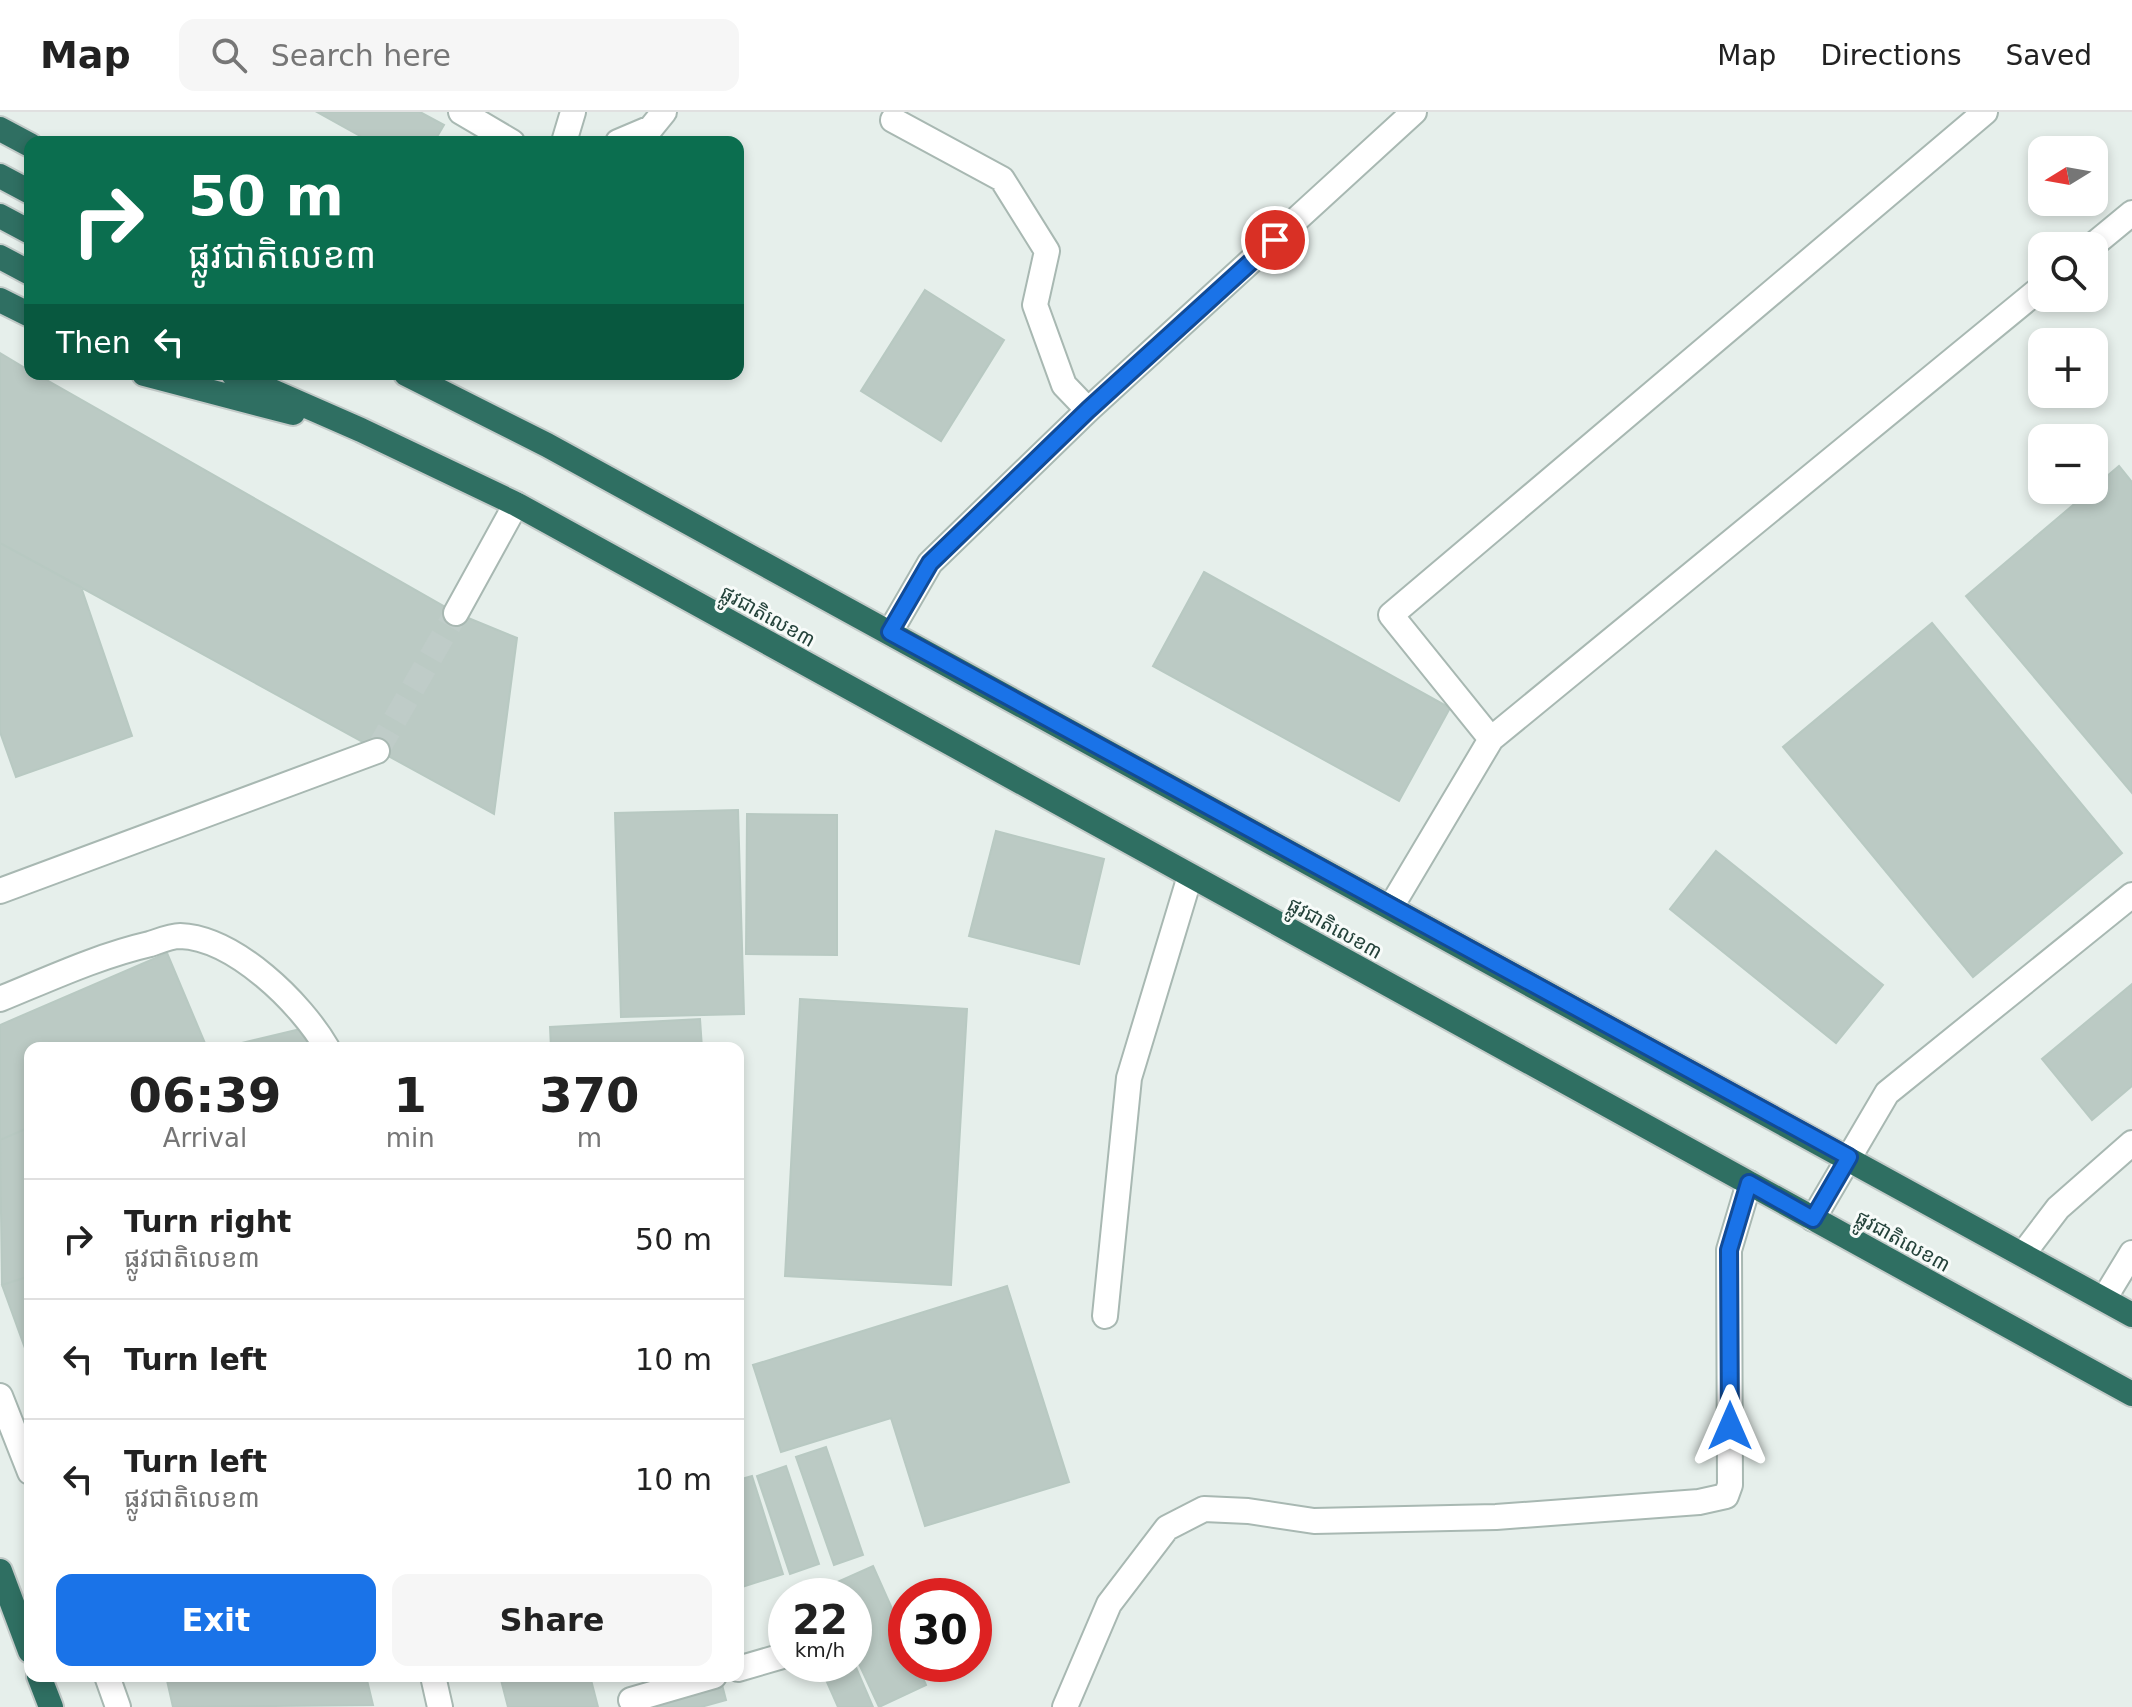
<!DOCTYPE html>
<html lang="en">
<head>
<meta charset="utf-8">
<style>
	:root { --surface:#fff; --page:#f6f6f6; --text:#222; --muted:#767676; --line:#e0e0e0; --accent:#1a73e8 }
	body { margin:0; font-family:"DejaVu Sans","Noto Sans Khmer",sans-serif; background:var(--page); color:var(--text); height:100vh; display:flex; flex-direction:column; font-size:30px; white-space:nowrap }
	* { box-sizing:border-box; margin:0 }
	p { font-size:26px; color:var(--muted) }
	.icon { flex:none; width:44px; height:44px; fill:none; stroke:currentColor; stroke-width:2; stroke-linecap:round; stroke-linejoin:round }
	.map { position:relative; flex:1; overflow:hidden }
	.side { position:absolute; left:24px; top:930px; width:720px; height:640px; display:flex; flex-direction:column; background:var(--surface); border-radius:16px; box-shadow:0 4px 12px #0003 }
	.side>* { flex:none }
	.top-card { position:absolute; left:24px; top:24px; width:720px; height:244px; border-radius:16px; box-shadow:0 4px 12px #0003; background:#0b6e4f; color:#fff; overflow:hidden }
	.needle { width:52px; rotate:259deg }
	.fabs { position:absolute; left:2028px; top:24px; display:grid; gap:16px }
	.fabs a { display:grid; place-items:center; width:80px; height:80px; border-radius:16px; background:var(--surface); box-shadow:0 4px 12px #0003; font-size:40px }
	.speed { position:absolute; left:768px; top:1466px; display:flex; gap:16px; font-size:40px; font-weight:700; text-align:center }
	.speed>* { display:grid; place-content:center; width:104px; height:104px; border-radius:50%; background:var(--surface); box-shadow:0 4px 12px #0003; line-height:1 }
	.speed small { font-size:20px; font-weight:400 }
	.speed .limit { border:12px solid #d22; background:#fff; color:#111 }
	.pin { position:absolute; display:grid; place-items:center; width:68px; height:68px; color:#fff; margin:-34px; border:4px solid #fff; border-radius:50%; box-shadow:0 2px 8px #0007 }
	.me { position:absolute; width:88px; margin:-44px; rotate:0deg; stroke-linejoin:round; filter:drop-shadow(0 0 6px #0008) }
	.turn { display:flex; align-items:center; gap:28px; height:168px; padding:0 32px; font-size:36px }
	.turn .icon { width:104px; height:104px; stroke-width:2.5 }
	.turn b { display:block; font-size:56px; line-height:68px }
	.then { display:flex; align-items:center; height:76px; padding:0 32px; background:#0003; gap:16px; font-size:30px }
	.eta { display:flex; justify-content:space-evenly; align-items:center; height:136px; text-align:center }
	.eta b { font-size:48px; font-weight:700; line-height:56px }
	.action { display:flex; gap:16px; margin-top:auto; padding:16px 32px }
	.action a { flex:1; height:92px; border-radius:16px; background:var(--accent); color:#fff; font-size:32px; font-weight:700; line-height:92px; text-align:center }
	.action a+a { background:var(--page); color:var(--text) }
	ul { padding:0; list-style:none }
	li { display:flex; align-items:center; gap:24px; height:120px; padding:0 32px; border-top:2px solid var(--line) }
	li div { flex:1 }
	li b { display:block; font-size:30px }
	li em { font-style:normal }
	header { display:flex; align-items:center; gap:48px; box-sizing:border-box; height:112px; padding:0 40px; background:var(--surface); border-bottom:2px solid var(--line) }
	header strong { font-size:38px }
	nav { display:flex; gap:44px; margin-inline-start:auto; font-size:28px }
	.search { width:560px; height:72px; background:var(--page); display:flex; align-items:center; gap:20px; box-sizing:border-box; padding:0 28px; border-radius:16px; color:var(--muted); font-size:30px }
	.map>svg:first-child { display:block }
	.building { fill:#bbcac4; stroke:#b8c9c2; stroke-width:2 }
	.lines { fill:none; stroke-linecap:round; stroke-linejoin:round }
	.minor-tunnel { stroke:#bfccc8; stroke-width:24; stroke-dasharray:24 12; stroke-linecap:butt }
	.minor-casing { stroke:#a8b8b2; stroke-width:28 }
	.highway-casing { stroke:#c2cac8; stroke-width:28 }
	.minor { stroke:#fff; stroke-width:24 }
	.highway { stroke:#2f6f62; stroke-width:24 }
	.route-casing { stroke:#114b97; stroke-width:20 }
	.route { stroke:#1a73e8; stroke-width:14 }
	.labels { text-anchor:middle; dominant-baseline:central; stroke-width:6; stroke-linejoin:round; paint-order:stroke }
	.street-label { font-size:20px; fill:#24423a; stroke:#f7fbf9 }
</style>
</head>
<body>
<header>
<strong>Map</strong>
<div class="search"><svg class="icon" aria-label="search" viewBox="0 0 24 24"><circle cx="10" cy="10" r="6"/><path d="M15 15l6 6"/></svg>Search here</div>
<nav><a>Map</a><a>Directions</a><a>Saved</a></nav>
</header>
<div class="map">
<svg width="2132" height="1595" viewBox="0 0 2132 1595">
	<rect width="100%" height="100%" fill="#e6efeb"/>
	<path class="building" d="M317,0h103l24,13 -10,17h-63z
		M925,178l79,50 -63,101 -80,-50z
		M0,241l30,18v3h6l420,239 61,25 -23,176 -494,-271z
		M2119,354l13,16v311l-166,-197z
		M0,431l81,44 51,149 -116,41 -16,-45z
		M1204,460l246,136 -51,93 -246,-135z
		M1932,511l190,230 -149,124 -190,-230z
		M738,698l6,204 -123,3 -6,-204z
		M747,702l90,1v140l-91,-1z
		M996,719l108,28 -25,105 -110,-28z
		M1716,739l167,134 -47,58 -166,-134z
		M167,841l40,95h-177v79l-30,13v-115z
		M2132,872v102l-40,34 -50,-61z
		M800,887l167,10 -16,276 -166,-9z
		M700,907l2,29h-151l-1,-21z
		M313,914l4,22h-96z
		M30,1015v149l-28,9 -2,-145z
		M738,1058l4,165h-4z
		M30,1164v86l-28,-77z
		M1007,1174l62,196 -144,44 -34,-108 -110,34 -28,-87z
		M826,1335l37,108 -29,10 -38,-108z
		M786,1354l33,98 -29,10 -33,-98z
		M752,1364l31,98 -41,13 -4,-13v-94z
		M873,1454l33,74v24h11l9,21 -47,22 -25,-54v-57h-26l-4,-8z
		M854,1551l19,44h-35l-19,-43z
		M166,1564h200l7,29 -200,2z
		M500,1564h90l8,31h-90z
		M720,1565l6,23 -25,7h-51l-2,-9z"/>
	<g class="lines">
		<path class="minor-tunnel" d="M377,639l79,-138"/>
		<defs>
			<path id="minor" d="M461,0l51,30
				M893,8l109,59 45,72 -12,54 29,80 24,25
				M564,30l9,-30
				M618,30l33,-14 13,-16
				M2092,134l40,-33
				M456,501l60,-109
				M890,520l40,-69 158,-153 326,-298
				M1491,627l-100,-124 594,-503
				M0,779l377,-140
				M1391,795l100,-168 551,-452
				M0,887c49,-20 98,-43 150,-55 9,-3 21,-8 30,-8 55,2 121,67 147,112
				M1813,1107l74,-126 245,-198
				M2023,1142l35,-46 74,-65
				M2104,1187l28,-46
				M1105,1204l24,-238 61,-202
				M0,1284l30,76
				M738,1557l48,-14
				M107,1564l11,31
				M433,1564l7,31
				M631,1588l83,-24
				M1065,1595l44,-103 58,-76 37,-19 44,2 66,10 182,-4 203,-15 27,-6 4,-11 -1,-235 20,-67"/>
			<path id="highway" d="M0,17l30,16
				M0,64l30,16
				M0,104l30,16
				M0,145l30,16
				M0,188l30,15
				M144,262l149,39
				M233,262l128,56 155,74 1616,890
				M406,262l141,71 1585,870
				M0,1459l30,80
				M39,1564l12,31"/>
		</defs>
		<use href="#minor" class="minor-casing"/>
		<use href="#highway" class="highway-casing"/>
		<use href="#minor" class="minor"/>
		<use href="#highway" class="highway"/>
	</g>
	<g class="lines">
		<defs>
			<path id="route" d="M1275,128l-187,170 -158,153 -40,69 959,525 -36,62 -64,-36 -20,67 1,176"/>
		</defs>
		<use href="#route" class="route-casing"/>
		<use href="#route" class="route"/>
	</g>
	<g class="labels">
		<g class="street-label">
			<text transform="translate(768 504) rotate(29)">ផ្លូវជាតិលេខ៣</text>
			<text transform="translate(1335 816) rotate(29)">ផ្លូវជាតិលេខ៣</text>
			<text transform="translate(1903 1129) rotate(29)">ផ្លូវជាតិលេខ៣</text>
		</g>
	</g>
</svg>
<div class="fabs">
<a><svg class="needle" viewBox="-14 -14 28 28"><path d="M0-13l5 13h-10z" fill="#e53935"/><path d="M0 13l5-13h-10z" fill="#767676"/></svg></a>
<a><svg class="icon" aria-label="search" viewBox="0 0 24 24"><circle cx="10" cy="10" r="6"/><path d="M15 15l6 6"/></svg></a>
<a>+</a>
<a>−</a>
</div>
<div class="speed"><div>22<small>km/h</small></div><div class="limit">30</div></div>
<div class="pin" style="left:1275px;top:128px;background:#d93025"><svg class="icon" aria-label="arrive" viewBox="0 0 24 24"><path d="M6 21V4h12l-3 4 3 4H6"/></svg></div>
<svg class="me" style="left:1730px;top:1314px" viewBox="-20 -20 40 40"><path d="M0-17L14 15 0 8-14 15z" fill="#1a73e8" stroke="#fff" stroke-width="4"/></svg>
<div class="top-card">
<div class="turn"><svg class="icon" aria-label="right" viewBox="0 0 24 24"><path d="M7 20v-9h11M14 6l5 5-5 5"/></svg><div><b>50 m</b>ផ្លូវជាតិលេខ៣</div></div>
<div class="then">Then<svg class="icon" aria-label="left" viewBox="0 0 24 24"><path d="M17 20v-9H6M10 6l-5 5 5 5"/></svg></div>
</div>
<section class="side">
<div class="eta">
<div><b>06:39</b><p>Arrival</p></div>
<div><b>1</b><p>min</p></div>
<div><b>370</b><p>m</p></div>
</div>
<ul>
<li><svg class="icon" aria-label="right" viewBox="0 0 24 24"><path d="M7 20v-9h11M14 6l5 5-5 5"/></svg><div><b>Turn right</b><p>ផ្លូវជាតិលេខ៣</p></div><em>50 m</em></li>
<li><svg class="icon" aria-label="left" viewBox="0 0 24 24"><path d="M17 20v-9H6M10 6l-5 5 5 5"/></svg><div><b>Turn left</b></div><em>10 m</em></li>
<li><svg class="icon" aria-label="left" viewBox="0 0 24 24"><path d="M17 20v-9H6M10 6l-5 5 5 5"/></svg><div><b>Turn left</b><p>ផ្លូវជាតិលេខ៣</p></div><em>10 m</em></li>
</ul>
<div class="action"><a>Exit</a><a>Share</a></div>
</section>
</div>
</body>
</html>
